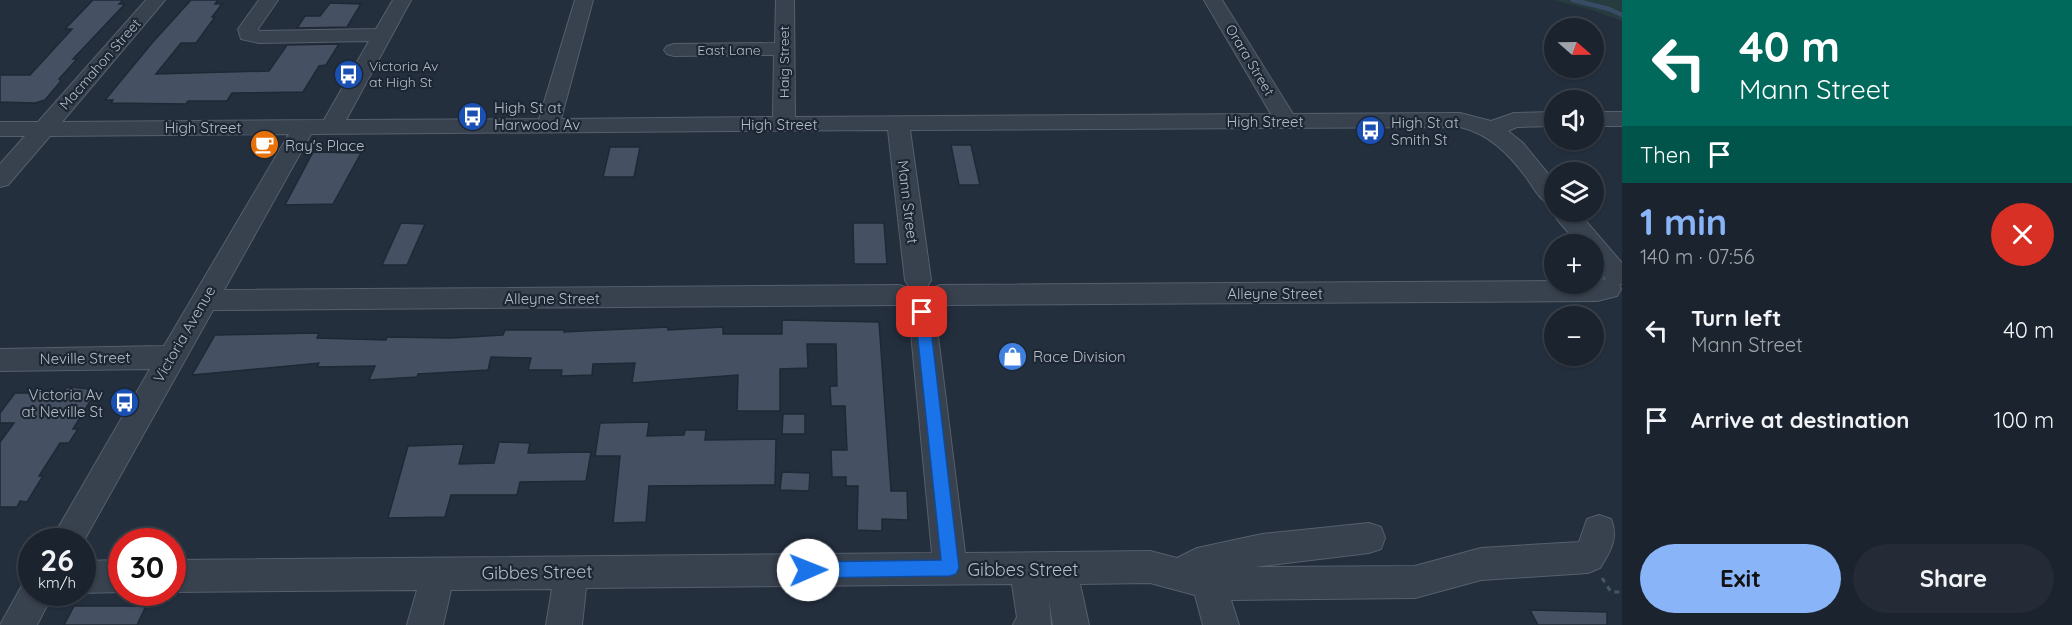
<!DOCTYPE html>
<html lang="en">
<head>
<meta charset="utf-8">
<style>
	:root { --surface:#1b232e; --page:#242b36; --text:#f1f3f6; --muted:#a0a4aa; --line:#39404a; --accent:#8ab4f8 }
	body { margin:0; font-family:Quicksand,sans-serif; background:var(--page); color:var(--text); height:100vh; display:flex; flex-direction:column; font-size:22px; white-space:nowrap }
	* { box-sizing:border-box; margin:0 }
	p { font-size:20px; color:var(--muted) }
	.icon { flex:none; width:33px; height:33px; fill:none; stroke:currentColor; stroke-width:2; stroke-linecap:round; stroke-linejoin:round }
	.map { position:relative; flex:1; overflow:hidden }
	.side { display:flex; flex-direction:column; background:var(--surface); width:450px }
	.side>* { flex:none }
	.guide { background:#00695c; color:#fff; overflow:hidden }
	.needle { width:39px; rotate:110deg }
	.tools { position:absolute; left:1544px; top:18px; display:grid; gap:12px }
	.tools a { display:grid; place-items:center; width:60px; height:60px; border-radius:50%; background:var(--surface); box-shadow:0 2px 4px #0004,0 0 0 2px var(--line); font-size:30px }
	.speed { position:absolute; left:18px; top:528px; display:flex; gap:12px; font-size:30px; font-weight:700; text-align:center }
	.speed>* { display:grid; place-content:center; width:78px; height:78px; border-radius:50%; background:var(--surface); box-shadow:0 2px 4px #0004,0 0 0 2px var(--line); line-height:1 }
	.speed small { font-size:15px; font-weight:400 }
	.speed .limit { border:9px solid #d22; background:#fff; color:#111 }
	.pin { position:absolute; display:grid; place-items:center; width:51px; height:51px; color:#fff; margin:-26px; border-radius:12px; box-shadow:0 3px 9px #0006 }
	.me { position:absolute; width:66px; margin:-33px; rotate:89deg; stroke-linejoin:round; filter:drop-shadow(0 0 4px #0008) }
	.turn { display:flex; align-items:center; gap:21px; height:126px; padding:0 18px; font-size:27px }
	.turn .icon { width:78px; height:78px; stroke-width:2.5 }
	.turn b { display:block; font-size:42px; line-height:51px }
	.then { display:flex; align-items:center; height:57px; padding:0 18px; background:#0003; gap:12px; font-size:22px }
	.round { display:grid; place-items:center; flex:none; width:63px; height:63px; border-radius:32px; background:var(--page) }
	.overview { display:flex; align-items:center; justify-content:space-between; height:102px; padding:0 18px }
	h1 { font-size:36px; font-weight:800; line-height:45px; color:var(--accent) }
	.action { display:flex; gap:12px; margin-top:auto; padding:12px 18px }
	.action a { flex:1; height:69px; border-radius:36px; background:var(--accent); color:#111; font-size:24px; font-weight:800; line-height:69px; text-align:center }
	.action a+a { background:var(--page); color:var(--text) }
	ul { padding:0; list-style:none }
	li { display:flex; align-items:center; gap:18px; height:90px; padding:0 18px }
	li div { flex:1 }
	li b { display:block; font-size:22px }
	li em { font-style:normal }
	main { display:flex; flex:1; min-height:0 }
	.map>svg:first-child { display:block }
	.green { fill:#263c3f }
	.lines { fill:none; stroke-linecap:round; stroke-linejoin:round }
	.stream { stroke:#394c67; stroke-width:4.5 }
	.building { fill:#455162; stroke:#1f2835; stroke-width:1.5 }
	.minor-casing { stroke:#565f6c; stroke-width:2 }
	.path { stroke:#44595c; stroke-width:3; stroke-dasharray:5 5; stroke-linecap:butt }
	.minor { fill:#38414e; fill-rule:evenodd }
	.route { fill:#1a73e8; stroke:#114b97; stroke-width:1.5 }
	.labels { text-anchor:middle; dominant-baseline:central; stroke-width:4.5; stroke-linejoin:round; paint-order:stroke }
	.far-street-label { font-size:14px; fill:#b4bcc9; stroke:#1d2633 }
	.far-poi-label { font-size:14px; fill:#b4bcc9; stroke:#1d2633; text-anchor:start }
	.poi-label { font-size:15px; fill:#b4bcc9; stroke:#1d2633; text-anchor:start }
	.street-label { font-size:15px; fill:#b4bcc9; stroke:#1d2633 }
	.near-street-label { font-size:18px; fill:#b4bcc9; stroke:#1d2633 }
</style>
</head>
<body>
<main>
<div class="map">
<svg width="1622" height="625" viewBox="0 0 1622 625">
	<rect width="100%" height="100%" fill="#242f3e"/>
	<path class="green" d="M1553,0h69v21l-33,-12z"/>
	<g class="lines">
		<path class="stream" d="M1573,0l36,9 13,6"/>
	</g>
	<path class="building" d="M93,0h30l-4,4h6l-52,55h4l-18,20 2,2 -16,19 -10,3 -35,-1v-27h30l42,-46h-7z
		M191,0h27l-3,4h7l-10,13h3l-19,26h-15l-25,31 113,-3 18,-26 52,-1 -13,21 -7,1 -16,26 -71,1 -5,8h-39l-2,3 -75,-1 2,-3h-8l47,-57z
		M330,3l31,1 -14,23 -50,1 8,-12h15z
		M951,145h20l9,40h-21z
		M610,147h30l-6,30h-31z
		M313,152l48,1 -28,51 -48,1z
		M401,223l24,1 -18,41h-25z
		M853,223h31l3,41h-33z
		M782,320l97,2 12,169h16l1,29 -26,-1v12l-25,-1 1,-44h-12v-9h-14l-1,-27h16l-2,-44h-14l-1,-20h7l-1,-42h-29l1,24 -28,1v42h-43l1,-36 -106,8 3,-20 -42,1 -1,11 -31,1 1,-6h-34l3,-12 -40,-1 -3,13 -70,4 -1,3 -48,3 6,-14 -58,1 2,-4 -127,12 23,-40 104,-2 -2,5 69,2 1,-3 64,1 52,-3 2,-5h60l-1,2 104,-5v3l55,-3v7h59z
		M70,387l27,3 -24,39h5l-9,14h-9l-21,33h4l-16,26 -7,-1 -3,6h-17v-65l14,-19h-14v-10l15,-20h48l3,-5z
		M783,414h22v20h-23z
		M649,422l-2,14 37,-1 1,-5h21l-1,10 71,-1 -1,46 -126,1 -3,36 -33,1 7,-67h-25l5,-33z
		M499,442l31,1 -2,10 63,-1 -5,29 -66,1 -3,13h-66l-6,22 -57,1 20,-72 56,-2 -5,20 35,-1z
		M782,472l28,1 -1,18 -29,-1z
		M74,606h72l-9,19h-73z
		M1530,610l77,2v13h-69z"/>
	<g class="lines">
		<defs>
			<path id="minor" d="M146,0h19l-103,122 262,-2 45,-79 -110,2 -18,-4 -3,-10 21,-29h19l-20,29 1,2 117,-2 17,-29h18l-65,120 193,-1 36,-119h18l-32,119 212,-2 1,-62 -100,1 -7,-2 -3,-4 3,-4 7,-2 101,-1 1,-43h18l1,117 476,-3 -67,-114h18l71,114 167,-1 31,8 23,-8 40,-1v14l-37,1 -9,4 15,12 31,38v25c-14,-4 -20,-18 -28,-29 -18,-24 -37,-43 -66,-50l-550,3 21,150 -4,7 -9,3 -9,-3 -4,-7 -17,-150 -577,4 -87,156 675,-5 9,3 4,7 -4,7 -9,3 -686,5 -131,234v-2h-32l100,-173 -150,2v-22l164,-3 125,-212 -239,2 -42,49 -8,2v-23l25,-28h-25v-14h38z
				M1593,112h29v14h-29z
				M1554,210l24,2 44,51v21l-3,1 2,4 -4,7 -20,5 -656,4 -9,-3 -4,-7 4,-7 9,-3 613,-4v3h39v-3l13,-2 -13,-16v-19h-15l-22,-26z
				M922,302l10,3 3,7 30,241 185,-2 27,7 20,-10 65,-14 107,-11 12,4 4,11 -4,11 -12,4 -115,14 161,-1 66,-18 98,-6 8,-23 12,-4 12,4c8,19 -1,33 -11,49l-12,5 -107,7 -66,18 -184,2 8,25h-36l-8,-30 -45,-12 -70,1 9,41h-36l-4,-25 2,25h-38l4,-8 -5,-33 -426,4 -4,37h-36l6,-36 -101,1 -8,35h-36l10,-35 -245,2v-32l760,-7 -23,-241 3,-7z
				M122,560v32l-40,1 -2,-1h2v-31z
				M32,578v14h22l-17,33h-37l25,-45z"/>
		</defs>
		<use href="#minor" class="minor-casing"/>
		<path class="path" d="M1602,578l9,14h11"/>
		<use href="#minor" class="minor"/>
	</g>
	<path class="route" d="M922,307l7,5 30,256 -3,6 -6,2 -142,2 -6,-2 -3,-6 3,-6 6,-2 133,-2 -26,-248z"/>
	<defs>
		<symbol id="bus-disc" viewBox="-11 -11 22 22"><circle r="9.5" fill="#1a4fb4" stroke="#1d2633"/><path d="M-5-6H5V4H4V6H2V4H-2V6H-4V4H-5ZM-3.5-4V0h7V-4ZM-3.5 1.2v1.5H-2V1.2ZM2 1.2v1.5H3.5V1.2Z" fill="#fff"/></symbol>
		<symbol id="cafe-disc" viewBox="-11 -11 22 22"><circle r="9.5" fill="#e8710a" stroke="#1d2633"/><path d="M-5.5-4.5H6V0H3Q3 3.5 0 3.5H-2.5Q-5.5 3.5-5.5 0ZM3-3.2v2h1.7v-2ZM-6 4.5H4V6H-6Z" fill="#fff"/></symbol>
		<symbol id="shop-disc" viewBox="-11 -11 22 22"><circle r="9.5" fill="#3f7fe0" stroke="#1d2633"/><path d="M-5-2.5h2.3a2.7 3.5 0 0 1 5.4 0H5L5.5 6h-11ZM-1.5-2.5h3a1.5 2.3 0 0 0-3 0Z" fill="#fff"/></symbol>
	</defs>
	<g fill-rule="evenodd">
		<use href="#bus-disc" x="332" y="58" width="33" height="33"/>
		<use href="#bus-disc" x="456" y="100" width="33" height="33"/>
		<use href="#bus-disc" x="1354" y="114" width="33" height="33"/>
		<use href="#cafe-disc" x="248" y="128" width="33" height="33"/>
		<use href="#shop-disc" x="996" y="340" width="33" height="33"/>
		<use href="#bus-disc" x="108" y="386" width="33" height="33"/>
	</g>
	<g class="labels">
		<g class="far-street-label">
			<text x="729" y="50">East Lane</text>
			<text transform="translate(1250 60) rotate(59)">Orara Street</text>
			<text transform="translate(784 62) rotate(-90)">Haig Street</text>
			<text transform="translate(100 64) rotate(-49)">Macmahon Street</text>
		</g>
		<g class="far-poi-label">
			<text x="369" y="66">Victoria Av<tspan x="369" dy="16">at High St</tspan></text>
		</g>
		<g class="poi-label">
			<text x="494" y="107">High St at<tspan x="494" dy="17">Harwood Av</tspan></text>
			<text x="1391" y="122">High St at<tspan x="1391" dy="17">Smith St</tspan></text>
			<text x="285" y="145">Ray's Place</text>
			<text x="1033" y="356">Race Division</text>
			<text x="103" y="394" text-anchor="end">Victoria Av<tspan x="103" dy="17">at Neville St</tspan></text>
		</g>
		<g class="street-label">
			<text x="1265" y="121">High Street</text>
			<text x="779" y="124">High Street</text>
			<text x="203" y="127">High Street</text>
			<text transform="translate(908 202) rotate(83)">Mann Street</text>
			<text x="1275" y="293">Alleyne Street</text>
			<text x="552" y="298">Alleyne Street</text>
			<text transform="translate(184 334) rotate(-60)">Victoria Avenue</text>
			<text transform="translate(85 358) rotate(-1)">Neville Street</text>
		</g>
		<g class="near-street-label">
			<text x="1023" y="569">Gibbes Street</text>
			<text transform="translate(537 572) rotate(-1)">Gibbes Street</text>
		</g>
	</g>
</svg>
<div class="tools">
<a><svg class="needle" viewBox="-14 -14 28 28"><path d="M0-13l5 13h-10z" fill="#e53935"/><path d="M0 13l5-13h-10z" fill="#a0a4aa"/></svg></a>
<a><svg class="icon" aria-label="sound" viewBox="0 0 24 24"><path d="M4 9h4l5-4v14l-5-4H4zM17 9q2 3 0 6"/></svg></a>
<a><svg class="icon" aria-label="layers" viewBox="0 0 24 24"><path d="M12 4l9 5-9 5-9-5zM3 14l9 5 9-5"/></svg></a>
<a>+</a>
<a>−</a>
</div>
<div class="speed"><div>26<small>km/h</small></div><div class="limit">30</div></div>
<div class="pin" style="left:922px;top:312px;background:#d93025"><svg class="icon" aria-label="arrive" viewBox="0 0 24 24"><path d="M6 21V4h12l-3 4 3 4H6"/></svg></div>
<svg class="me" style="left:808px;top:570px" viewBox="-20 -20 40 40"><circle r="19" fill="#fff"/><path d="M0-13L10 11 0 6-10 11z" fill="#1a73e8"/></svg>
</div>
<section class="side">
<div class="guide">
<div class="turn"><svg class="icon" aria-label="left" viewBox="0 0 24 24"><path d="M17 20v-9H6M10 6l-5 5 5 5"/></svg><div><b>40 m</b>Mann Street</div></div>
<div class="then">Then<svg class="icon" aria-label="arrive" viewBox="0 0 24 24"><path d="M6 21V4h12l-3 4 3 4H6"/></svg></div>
</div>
<div class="overview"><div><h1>1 min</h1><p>140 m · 07:56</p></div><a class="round" style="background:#d93025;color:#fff"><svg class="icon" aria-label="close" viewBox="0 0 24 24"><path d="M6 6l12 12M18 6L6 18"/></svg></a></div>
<ul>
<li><svg class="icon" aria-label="left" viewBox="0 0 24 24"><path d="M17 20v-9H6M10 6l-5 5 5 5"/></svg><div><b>Turn left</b><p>Mann Street</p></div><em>40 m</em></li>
<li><svg class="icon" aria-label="arrive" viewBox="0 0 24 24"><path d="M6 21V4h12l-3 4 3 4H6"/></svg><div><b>Arrive at destination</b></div><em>100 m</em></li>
</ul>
<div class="action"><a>Exit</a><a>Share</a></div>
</section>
</main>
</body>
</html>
